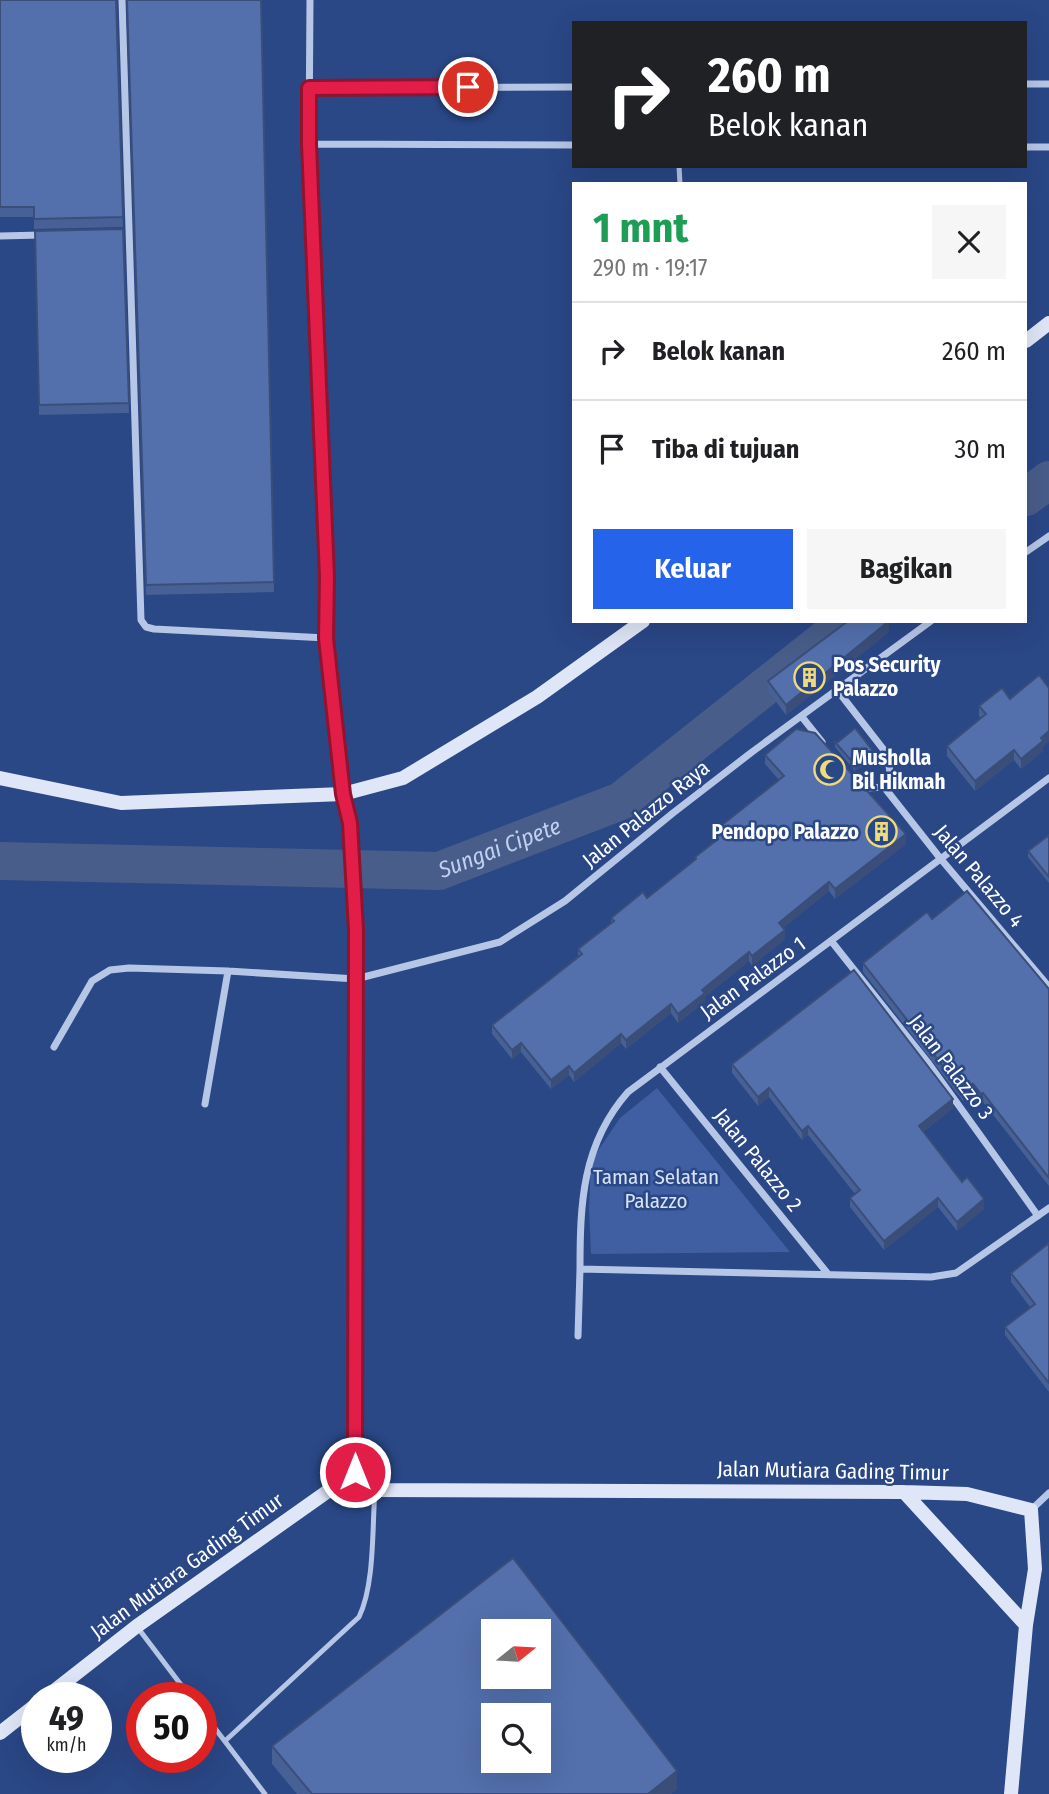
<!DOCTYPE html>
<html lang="id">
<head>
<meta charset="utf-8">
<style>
	:root { --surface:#fff; --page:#f6f6f6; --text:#202124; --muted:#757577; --line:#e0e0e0; --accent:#2563eb }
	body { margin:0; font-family:"Fira Sans Condensed",sans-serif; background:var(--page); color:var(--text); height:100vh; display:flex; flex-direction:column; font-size:26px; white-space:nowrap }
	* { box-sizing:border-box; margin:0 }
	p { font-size:23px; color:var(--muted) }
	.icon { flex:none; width:38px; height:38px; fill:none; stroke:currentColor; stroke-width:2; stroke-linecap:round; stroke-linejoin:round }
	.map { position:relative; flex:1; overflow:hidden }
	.side { position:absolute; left:572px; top:182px; width:455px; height:441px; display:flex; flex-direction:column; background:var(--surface); border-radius:0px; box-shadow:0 7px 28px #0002 }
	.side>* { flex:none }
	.top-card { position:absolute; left:572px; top:21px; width:455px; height:147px; border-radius:0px; box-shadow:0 7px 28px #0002; background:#202124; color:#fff; overflow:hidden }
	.needle { width:46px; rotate:72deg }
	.fabs { position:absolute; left:481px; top:1619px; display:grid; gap:14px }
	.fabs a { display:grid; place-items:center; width:70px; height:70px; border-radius:0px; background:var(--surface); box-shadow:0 7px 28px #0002; font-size:35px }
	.speed { position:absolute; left:21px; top:1682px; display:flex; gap:14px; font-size:35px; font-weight:700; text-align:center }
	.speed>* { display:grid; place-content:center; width:91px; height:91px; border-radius:50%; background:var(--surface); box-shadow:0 7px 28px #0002; line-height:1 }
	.speed small { font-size:18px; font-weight:400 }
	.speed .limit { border:10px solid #d22; background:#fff; color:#111 }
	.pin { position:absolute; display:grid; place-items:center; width:60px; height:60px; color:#fff; margin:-30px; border:4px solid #fff; border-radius:50%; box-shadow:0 2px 7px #0007 }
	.me { position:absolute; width:77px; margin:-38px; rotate:0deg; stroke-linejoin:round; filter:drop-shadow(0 0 5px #0008) }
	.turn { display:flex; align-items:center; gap:24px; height:147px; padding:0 21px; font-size:32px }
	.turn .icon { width:91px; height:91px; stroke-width:2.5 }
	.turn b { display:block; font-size:49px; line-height:60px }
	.round { display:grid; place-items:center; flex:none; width:74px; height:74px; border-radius:0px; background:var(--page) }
	.summary { display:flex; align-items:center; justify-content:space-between; height:119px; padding:0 21px }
	h1 { font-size:42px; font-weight:700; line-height:52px; color:#1e9e55 }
	.action { display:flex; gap:14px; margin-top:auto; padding:14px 21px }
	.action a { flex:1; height:80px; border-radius:0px; background:var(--accent); color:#fff; font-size:28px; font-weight:700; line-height:80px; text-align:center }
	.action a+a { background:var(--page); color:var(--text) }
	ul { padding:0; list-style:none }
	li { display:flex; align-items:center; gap:21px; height:98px; padding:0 21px; border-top:2px solid var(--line) }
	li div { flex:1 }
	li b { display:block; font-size:26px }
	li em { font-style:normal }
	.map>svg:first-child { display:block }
	.green { fill:#3f5fa2 }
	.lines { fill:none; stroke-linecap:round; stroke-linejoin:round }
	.canal { stroke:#485d8a; stroke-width:38 }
	.lane { stroke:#b6c6e7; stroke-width:5 }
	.street { stroke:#b6c6e7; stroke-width:7 }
	.secondary { stroke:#dfe6f7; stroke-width:14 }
	.wall { fill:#476095 }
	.shaded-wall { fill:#3a4e79 }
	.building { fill:#5370ad; stroke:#3a4e79; stroke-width:2; fill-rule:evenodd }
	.route-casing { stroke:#92132f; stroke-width:18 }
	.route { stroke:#e11d48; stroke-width:12 }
	.labels { text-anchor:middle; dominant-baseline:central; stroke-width:5; stroke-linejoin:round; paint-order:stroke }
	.poi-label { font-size:21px; font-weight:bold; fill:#fff; stroke:#2a4786; text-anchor:start }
	.street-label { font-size:21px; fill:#fff; stroke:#2a4786 }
	.park-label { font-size:21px; fill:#d9e2f6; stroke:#2a4786 }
	.water-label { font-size:23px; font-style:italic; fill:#c1d0ef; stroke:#2a4786 }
</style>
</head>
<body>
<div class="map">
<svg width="1049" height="1794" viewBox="0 0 1049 1794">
	<rect width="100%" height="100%" fill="#2a4786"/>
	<path class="green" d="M657,1088l133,164 -199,2 -2,-45 2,-48 29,-43z"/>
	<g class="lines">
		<g class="canal">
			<path d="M1026,497l23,-17"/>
			<path id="s1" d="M0,861l439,10 182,-70 227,-180"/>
		</g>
		<path class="lane" d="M679,166l1,18
			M138,1628l53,70
			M201,1710l64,84
			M225,1741l134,-124c16,-33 13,-90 16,-127"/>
		<path class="street" d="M122,0l19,620 5,7 8,2 172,9
			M310,0l-1,144 18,433 -1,61 17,156
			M1026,84h23
			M309,88l265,-1
			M309,144l265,1
			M1026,147h23
			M0,236l41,-1
			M1026,552l23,-16
			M838,691l49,63 3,18 -6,15
			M802,717l20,25
			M852,778l16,10 16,-1
			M1049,778l-421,314c-46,52 -48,112 -48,177l351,8 25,-4 93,-65
			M884,787l56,71 109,129
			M832,942l97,122 109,152
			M54,1047l38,-66 18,-11 19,-2 99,3 128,8 144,-37 65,-41 108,-88 79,-61 179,-131
			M660,1067l168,207
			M205,1104l23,-133
			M578,1336l2,-67
			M1031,1510l18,-17"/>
		<path class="secondary" d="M1026,341l23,-18
			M0,778l121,25 222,-9 60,-16 134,-81 106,-76
			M343,794l7,29 6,107 -1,542 7,10 13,8 529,2 63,2 64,16 4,59 -9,56 -15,169
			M904,1492l122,133
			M45,1698l92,-72 218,-154
			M0,1733l37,-29"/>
	</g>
	<path class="wall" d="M0,0h116l7,227 -89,2v-12h-34z
		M127,0h134l13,592 -128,3z
		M123,229l6,184 -90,2 -4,-184z
		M889,632l-103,83 -18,-24v-10z
		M1049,688v53l-6,5v5l-22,18 -7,-9 -39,31 -28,-35v-10l34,-28 -2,-2v-10l31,-7z
		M835,742h3l35,15 -18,14 -20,-24z
		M765,755l141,89 -71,55 -6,-8 -46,37 2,11 -33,27 -3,-5 -44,36v5l-27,21 -7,-10 -45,36 -5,-6 -47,39 -5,-7 -18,14 -30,-37 -9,7 -20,-25v-9l86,-68v-8l33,-26v-5l36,-20 48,-38v-3l19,-14 -1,-2v-9l66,-52 -14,-16z
		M1049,835v48l-21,-26v-6z
		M863,963l186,26v197l-66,-84 -2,1 -8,-10 -10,8 -100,-129z
		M732,1064l221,44 -30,24 61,77 -27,22 -19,-24 -54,43 -34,-43v-9l5,-4 -47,-59 -6,5 -33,-43 -11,9 -26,-33z
		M1049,1243v149l-44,-57v-8l25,-20 -19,-25v-9z
		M272,1746l405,43 -6,5h-374l-25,-30z"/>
	<path class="shaded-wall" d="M889,621v11l-103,83v-10z
		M1049,731v10l-6,5v5l-22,18v-10l20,-21z
		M1014,750v10l-39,31v-10z
		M873,751v6l-18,14v-6z
		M906,834v10l-71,55v-10z
		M829,882v9l-50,41v-9z
		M785,930v9l-33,27v-10z
		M749,952v9l-44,36v5l-27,21v-9l24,-24z
		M671,1004v9l-45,36v-9z
		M621,1034v9l-47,39v-9z
		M521,1043v9l-9,7v-9z
		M569,1066v9l-18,14v-9z
		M973,1084v9l-10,8v-9z
		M769,1088v9l-11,9v-9z
		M983,1093v9l-2,1v-9z
		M953,1099v9l-34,27v-9z
		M808,1126v9l-6,5v-9z
		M938,1198v9l-54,43v-9z
		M984,1199v10l-27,22v-9z
		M677,1771v18l-6,5h-23z"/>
	<path class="building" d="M0,0h116l7,217 -89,2v-12h-34z
		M127,0h134l13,582 -128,3z
		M123,229l6,174 -90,2 -4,-174z
		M848,621h41l-103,84 -18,-24z
		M1039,675l10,13v43l-8,7 2,3 -22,18 -7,-9 -39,31 -28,-35 39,-32 -7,-8 23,-18 8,11z
		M855,728l18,23 -18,14 -20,-23h3z
		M796,729l19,4 91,101 -71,55 -6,-7 -50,41 6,7 -33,26 -3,-4 -47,38 3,3 -27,21 -7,-10 -45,36 -5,-6 -47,39 -5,-7 -18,14 -30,-37 -9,7 -20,-25 90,-71 -4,-5 36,-28 -3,-3 32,-26 4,6 49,-39 -1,-2 23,-18 -5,-7 71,-56 -19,-21z
		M1049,835v42l-21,-26z
		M967,891l82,98v189l-66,-85 -2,1 -8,-10 -10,8 -100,-129 64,-51 5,7z
		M854,970l99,129 -34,27 43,56 5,-5 17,22 -27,23 -19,-24 -54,43 -34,-43 10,-8 -52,-64 -6,5 -33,-43 -11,9 -26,-33z
		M1049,1243v140l-44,-56 30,-23 -24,-31z
		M513,1558l164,213 -29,23h-336l-40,-48zM494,1631h45v45h-45zM494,1715h45v45h-45z"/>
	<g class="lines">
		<defs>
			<path id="route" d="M355,1472l1,-542 -6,-107 -7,-29 -17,-156 1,-61 -18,-433v-56l159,-1"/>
		</defs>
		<use href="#route" class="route-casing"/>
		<use href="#route" class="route"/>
	</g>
	<defs>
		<symbol id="building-ring" viewBox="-11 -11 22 22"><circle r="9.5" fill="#2a4786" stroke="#eedb7d" stroke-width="1.5"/><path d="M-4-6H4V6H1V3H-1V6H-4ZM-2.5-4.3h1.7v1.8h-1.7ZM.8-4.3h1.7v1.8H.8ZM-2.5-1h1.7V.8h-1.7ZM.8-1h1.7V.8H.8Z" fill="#eedb7d"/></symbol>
		<symbol id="mosque-ring" viewBox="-11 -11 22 22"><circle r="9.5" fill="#2a4786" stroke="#eedb7d" stroke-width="1.5"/><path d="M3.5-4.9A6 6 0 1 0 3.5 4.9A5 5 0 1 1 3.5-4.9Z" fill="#eedb7d"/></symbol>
	</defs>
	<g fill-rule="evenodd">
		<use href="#building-ring" x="792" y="660" width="35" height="35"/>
		<use href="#mosque-ring" x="812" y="752" width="35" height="35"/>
		<use href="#building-ring" x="864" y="814" width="35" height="35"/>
	</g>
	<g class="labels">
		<g class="poi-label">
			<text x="833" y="665">Pos Security<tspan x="833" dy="24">Palazzo</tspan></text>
			<text x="852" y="758">Musholla<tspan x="852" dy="24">Bil Hikmah</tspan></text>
			<text x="859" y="832" text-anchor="end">Pendopo Palazzo</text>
		</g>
		<g class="street-label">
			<text transform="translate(646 814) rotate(-39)">Jalan Palazzo Raya</text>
			<text transform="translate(979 876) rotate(50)">Jalan Palazzo 4</text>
			<text transform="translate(753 978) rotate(-36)">Jalan Palazzo 1</text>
			<text transform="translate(951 1067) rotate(53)">Jalan Palazzo 3</text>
			<text transform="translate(758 1160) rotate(51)">Jalan Palazzo 2</text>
			<text transform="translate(833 1471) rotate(1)">Jalan Mutiara Gading Timur</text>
			<text transform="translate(187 1566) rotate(-36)">Jalan Mutiara Gading Timur</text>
		</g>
		<g class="park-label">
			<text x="656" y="1177">Taman Selatan<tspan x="656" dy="24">Palazzo</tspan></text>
		</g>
		<g class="water-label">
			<text stroke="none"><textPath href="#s1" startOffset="504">Sungai Cipete</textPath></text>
		</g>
	</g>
</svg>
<div class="fabs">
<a><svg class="needle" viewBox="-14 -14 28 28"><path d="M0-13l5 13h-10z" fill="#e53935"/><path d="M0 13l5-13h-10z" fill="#757577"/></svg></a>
<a><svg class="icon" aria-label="search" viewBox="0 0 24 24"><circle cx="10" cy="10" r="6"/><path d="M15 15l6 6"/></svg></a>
</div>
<div class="speed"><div>49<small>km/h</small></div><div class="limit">50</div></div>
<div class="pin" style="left:468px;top:87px;background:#d93025"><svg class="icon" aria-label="arrive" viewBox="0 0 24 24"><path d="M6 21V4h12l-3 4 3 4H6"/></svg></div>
<svg class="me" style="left:355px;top:1472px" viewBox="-20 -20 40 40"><circle r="17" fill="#e11d48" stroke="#fff" stroke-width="3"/><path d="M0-11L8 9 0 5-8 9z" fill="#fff"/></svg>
<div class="top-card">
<div class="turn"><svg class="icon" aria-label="right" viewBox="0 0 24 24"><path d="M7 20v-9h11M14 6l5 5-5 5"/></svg><div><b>260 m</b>Belok kanan</div></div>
</div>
<section class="side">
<div class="summary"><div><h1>1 mnt</h1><p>290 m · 19:17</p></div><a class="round"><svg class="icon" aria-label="close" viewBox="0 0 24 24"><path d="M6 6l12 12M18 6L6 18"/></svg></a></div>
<ul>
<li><svg class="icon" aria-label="right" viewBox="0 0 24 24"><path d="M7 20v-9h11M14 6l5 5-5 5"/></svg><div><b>Belok kanan</b></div><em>260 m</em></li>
<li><svg class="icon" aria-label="arrive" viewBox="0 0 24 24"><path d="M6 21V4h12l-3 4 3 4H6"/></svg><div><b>Tiba di tujuan</b></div><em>30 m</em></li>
</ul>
<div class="action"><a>Keluar</a><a>Bagikan</a></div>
</section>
</div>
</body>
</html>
